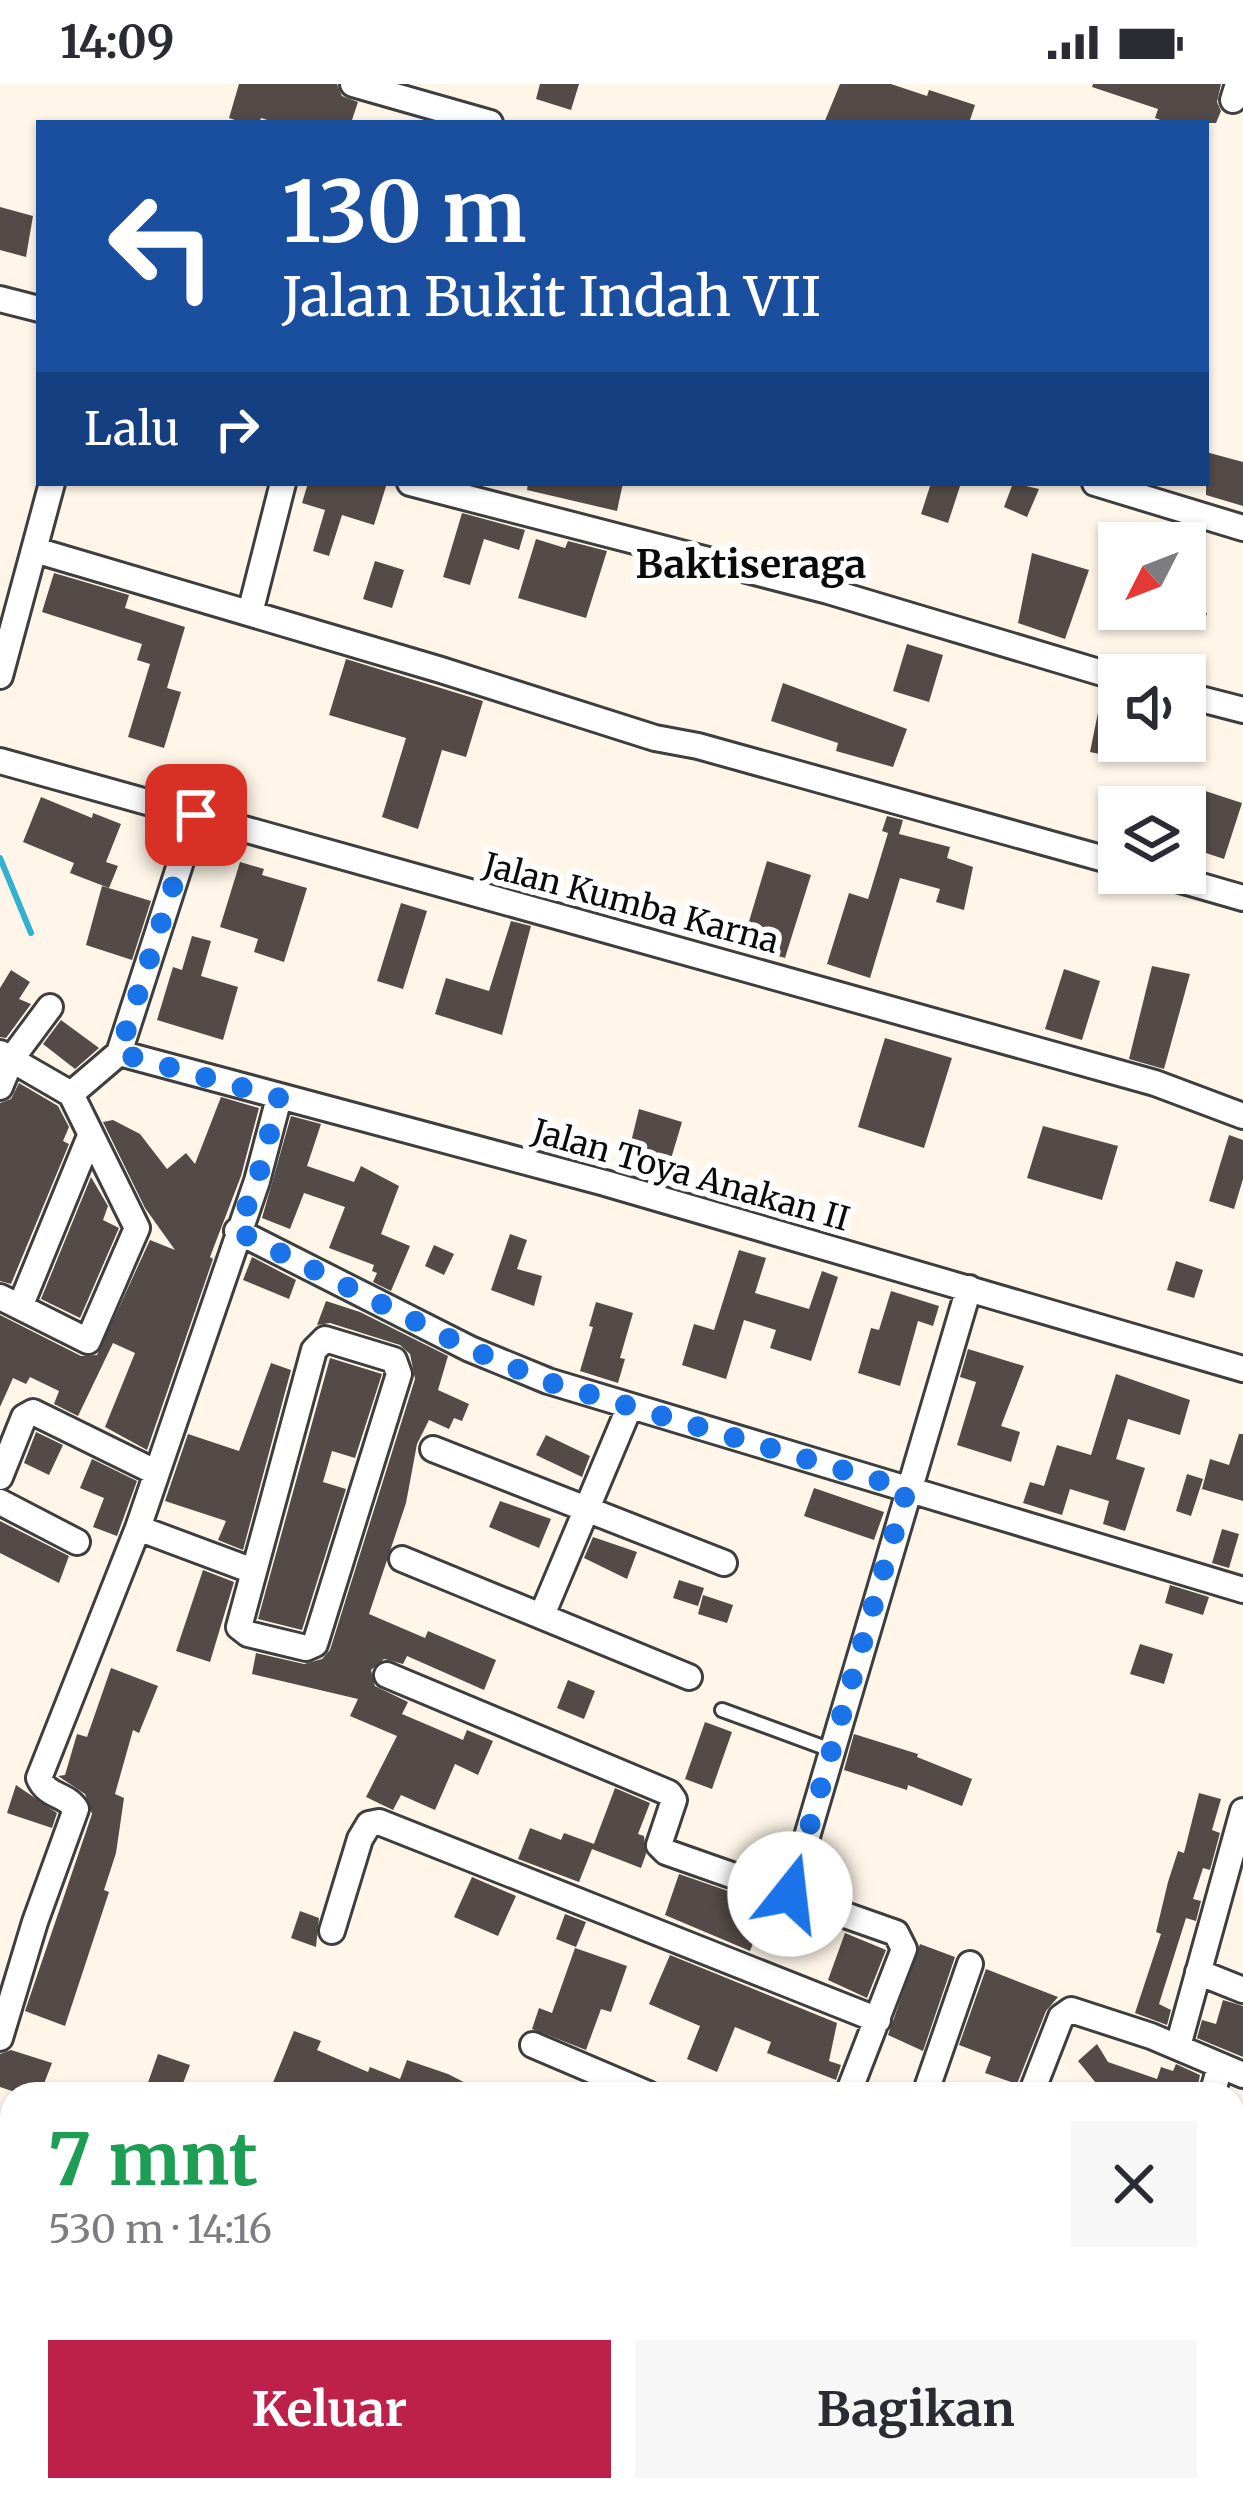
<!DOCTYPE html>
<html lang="id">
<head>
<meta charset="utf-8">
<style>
	:root { --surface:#fff; --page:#f7f7f7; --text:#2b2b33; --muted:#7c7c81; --accent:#bd2149 }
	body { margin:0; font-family:Merriweather,serif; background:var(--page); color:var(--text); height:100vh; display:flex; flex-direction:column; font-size:45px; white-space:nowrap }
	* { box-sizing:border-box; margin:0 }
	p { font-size:39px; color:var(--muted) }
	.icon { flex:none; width:66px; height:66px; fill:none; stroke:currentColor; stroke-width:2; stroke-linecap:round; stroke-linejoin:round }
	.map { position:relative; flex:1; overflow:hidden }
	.details { position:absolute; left:0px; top:1998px; width:1245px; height:420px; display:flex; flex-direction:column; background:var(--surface); border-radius:36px 36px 0 0; box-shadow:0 3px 9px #0004 }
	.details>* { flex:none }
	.banner { position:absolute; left:36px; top:36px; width:1173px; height:366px; border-radius:0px; box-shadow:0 3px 9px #0004; background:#1a4fa0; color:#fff; overflow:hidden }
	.needle { width:78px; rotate:228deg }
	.buttons { position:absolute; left:1098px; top:438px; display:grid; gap:24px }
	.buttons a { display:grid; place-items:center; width:108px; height:108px; border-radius:0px; background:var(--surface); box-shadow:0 3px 9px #0004; font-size:60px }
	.pin { position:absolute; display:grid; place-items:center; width:102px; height:102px; color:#fff; margin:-51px; border-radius:24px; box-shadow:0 6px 18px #0006 }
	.me { position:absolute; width:132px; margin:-66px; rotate:16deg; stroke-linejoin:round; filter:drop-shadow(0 0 9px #0008) }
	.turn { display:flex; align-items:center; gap:42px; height:252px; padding:0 48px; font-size:54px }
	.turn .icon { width:156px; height:156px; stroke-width:2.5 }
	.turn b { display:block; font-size:84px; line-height:102px }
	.then { display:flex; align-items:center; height:114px; padding:0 48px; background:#0003; gap:24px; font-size:45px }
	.round { display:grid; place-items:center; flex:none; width:126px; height:126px; border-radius:0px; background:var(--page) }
	.summary { display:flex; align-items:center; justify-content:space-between; height:204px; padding:0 48px }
	h1 { font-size:72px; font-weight:700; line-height:90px; color:#1e9e55 }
	.primary-button { display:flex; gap:24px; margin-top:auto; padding:24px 48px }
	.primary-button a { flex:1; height:138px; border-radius:0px; background:var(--accent); color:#fff; font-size:48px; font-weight:700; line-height:138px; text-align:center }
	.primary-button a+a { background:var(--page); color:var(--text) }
	.status { display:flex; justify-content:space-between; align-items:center; height:84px; padding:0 60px; background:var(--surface); direction:ltr }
	.status svg { height:33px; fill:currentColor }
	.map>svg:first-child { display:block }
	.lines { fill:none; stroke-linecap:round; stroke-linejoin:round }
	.stream { stroke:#32b2d0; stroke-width:6 }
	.building { fill:#544a47 }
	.lane-casing { stroke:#3e3e3e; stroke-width:18 }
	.street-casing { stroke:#3e3e3e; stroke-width:30 }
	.lane { stroke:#fff; stroke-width:12 }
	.street { stroke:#fff; stroke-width:24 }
	.route { stroke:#1a73e8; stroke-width:21; stroke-dasharray:0 37.8 }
	.labels { text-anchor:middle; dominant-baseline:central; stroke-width:12; stroke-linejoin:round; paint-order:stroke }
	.street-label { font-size:33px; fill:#0b0b0b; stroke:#fff }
	.quarter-label { font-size:39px; font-weight:bold; fill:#0b0b0b; stroke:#fff }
</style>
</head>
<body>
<div class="status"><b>14:09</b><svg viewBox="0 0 49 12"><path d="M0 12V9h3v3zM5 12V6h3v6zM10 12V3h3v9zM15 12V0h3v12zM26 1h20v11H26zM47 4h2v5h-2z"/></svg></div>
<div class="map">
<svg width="1243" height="2418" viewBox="0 0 1243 2418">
	<rect width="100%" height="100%" fill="#fff6e9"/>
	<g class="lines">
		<path class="stream" d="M0,774l31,75"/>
	</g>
	<path class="building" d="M239,0h98l5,12 16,6 -7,21h-74l-16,-5 -2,5h-15l-15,-5z
		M540,0h39l-8,26 -35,-11z
		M840,0h51l36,12 2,-6 46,15 -6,18h-145z
		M1093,0h128l-4,18 4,9 -5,12h-47l-14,-5 3,-9 -66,-22z
		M0,123l33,9 -7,41 -26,-7z
		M1206,368l37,10v44l-37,-11z
		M308,399h79l-13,42 -32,-10 -13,41 -16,-5 12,-41 -23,-7z
		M528,399h95l-6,28 -90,-21z
		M931,399h30l-13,40 -27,-9z
		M1013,399l26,6 -12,28 -23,-10z
		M462,429l63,17 -6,20 -35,-11 -14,46 -27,-8z
		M536,455l29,9 3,-7 39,10 -21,67 -68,-20z
		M1032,469l57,17 -24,69 -47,-16z
		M375,477l29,9 -12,38 -29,-9z
		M54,489l75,22 -4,13 60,19 -18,61 14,4 -17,56 -36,-11 22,-73 -13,-4 5,-16 -100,-32z
		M1185,522l22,7 -5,15 -49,-16z
		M907,560l36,11 -14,47 -36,-11z
		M346,575l137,42 -17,56 -24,-7 -24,79 -36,-12 24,-79 -77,-23z
		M783,599l124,46 -14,38 -57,-16 2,-8 -67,-22z
		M1102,609l17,4 -10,59 -19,-4z
		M1190,702l52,17 -18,56 -39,-13v-44z
		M41,713l51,21 1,-5 28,11 -15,38 12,4 -9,22 -39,-15 4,-10 -51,-21z
		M887,732l16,4 -4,14 51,13 -3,11 26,9 -9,43 -28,-8 4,-13 -40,-11 -30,100 -43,-14 22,-71 19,6 20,-66 -6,-2z
		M767,777l44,14 -26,83 -43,-13z
		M240,778l24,7 -2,6 45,13 -23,74 -30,-10 4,-13 -38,-12z
		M102,802l49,15 -19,59 -46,-15z
		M401,819l26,8 -24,78 -26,-8z
		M511,837l20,5 -29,109 -67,-21 11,-36 43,13z
		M192,852l19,5 -10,35 37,11 -15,53 -66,-20 16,-53 9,3z
		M1152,882l38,8 -26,95 -35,-10z
		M1064,885l36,12 -18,59 -37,-11z
		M11,886l19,12 -11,17 12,5 -25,34 -6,-1v-49z
		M61,936l38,28 -24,21 -32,-25z
		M885,954l67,20 -28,90 -66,-21z
		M19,999l39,23 11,21 -6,14 6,3 -58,140 -11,-3v-178l11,-4z
		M221,1013l38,11 -18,68 -31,81 3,2 -66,191 -42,-23 30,-74 -22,-10 -35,73 -24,-12 5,-13 -29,-14 -4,7 -13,-6 -13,29v-92l81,41 16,-1 53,-115 25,10 -30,-42 -42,-86 10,-2 27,14 27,35 19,-16 9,11z
		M639,1025l43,13 -18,60 -40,-11z
		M291,1032l30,8 -14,42 47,16 7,-16 38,20 -18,48 29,12 -19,45 -18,-9 4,-9 -5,-2 2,-6 -45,-17 16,-41 -41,-14 -14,36 -28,-11z
		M1043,1042l75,20 -16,54 -75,-22z
		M1229,1051l14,5v39l-9,30 -25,-8z
		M91,1093l17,29 -5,14 16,8 -39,90 -39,-19z
		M510,1150l17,6 -10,29 25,7 -8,30 -43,-16z
		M434,1161l20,9 -10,21 -19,-9z
		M739,1166l27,8 -11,35 54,16 13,-38 16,6 -27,84 -41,-13 6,-18 -32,-10 -18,59 -44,-14 12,-41 20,6z
		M252,1173l44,23 -7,19 -46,-19z
		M1176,1177l27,9 -9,28 -27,-8z
		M891,1207l48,15 -6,20 -15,-5 -18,65 -42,-13 13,-45 8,2z
		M326,1217l34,11 88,44 -10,34 31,14 -7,17 -8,-3 -5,11 -20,-9 -12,24 -11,59 -37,111 56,24 3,-7 68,29 -12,30 -77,-34 -4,8 -19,-5 -13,11 4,16 33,16 -6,12 61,26 4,-10 26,11 -15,34 -23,-11 -20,46 -34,-15 -8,15 -27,-13 31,-61 -47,-20 8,-17 -106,-25 4,-21 48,11 18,-5 8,-9 85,-271 -5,-25 -10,-9 -70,-22 -13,2z
		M596,1218l37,11 -13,45 5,1 -7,24 -38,-12 13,-44 -4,-1z
		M968,1265l56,17 -23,60 19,6 -9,30 -54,-17 19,-63 -16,-5z
		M330,1274l52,16 -27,84 -23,-7 -9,31 23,7 -44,141 -44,-11z
		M271,1279l20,7 -48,180 -25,-10 8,-19 -61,-20 23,-67 51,17z
		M1116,1290l74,26 -10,35 -52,-16 -12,40 29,9 -20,63 -22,-7 6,-23 -39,-12 -8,26 -39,-12 7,-21 14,4 13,-41 34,10z
		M36,1348l27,13 -14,30 -25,-12z
		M1239,1350h4v67l-41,-12 8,-30 19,6z
		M546,1351l44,21 -8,21 -46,-22z
		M92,1375l45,22 -20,55 -24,-9 11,-29 -24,-10z
		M1187,1390l16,5 -12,37 -15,-5z
		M814,1404l70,24 -10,28 -70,-24z
		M500,1417l51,18 -12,29 -50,-21z
		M0,1437l69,35 -10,27 -59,-30z
		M1222,1445l17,5 -10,34 -17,-5z
		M593,1453l44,15 -10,27 -43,-21z
		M203,1486l31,12 -24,80 -34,-11z
		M679,1496l25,8 -6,18 -25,-8z
		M1170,1501l39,12 -6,18 -38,-12z
		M703,1511l30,10 -6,18 -29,-9z
		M1140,1560l33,10 -9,30 -34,-10z
		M111,1584l47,18 -19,47 -6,-3 -18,64 9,4 -8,55 -12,37 5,2 -44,134 -40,-15 67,-197 -7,-20 -27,-18 7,-1 12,-41 10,3z
		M568,1596l27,11 -11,28 -27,-11z
		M705,1638l27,10 -20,57 -27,-10z
		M854,1650l64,20 -1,3 55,22 -10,27 -54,-21 -1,5 -63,-20z
		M16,1701l41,28 -5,15 -45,-15z
		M615,1704l35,15 -12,31 6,2 2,18 -5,14 -49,-19z
		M1199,1709l22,6 -9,31 8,3 -10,37 -7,-2 -10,31 8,2 -5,20 -10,-3 -27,86 12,6 -4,15 -32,-12 26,-79 -5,-2 12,-50 10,-31 6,2z
		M530,1744l31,12 3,-7 30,11 -15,38 -61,-23z
		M679,1790l89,31 -18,46 -85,-36z
		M472,1793l44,19 -18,40 -44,-19z
		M300,1827l19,7 -3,29 -25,-9z
		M565,1830l21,8 -10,25 -20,-8z
		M845,1849l41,17 -19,48 -39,-18z
		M920,1860l35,13 -32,94 -35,-16z
		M575,1864l52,18 -16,46 -10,-3 -15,41 -54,-21 7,-21 13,5z
		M670,1871l167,68 -8,38 12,4 -5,15 -69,-27 4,-11 -36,-15 -18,45 -30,-13 13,-33 -51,-22z
		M986,1885l72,28 -12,14 -29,73 -32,-11 6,-16 -32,-12z
		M1223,1916l20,6v51l-46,-19 5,-18 14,4z
		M294,1947l27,10 -4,9 51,22 2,-5 30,12 7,-19 41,14 39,20h-193l-22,-9z
		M1097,1960l11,18 49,17 4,-12 12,4 3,-7 24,11 -4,19h-91l-27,-33z
		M11,1966l41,13 -12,31h-19l-21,-7v-33z
		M158,1970l32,11 -11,29h-35z"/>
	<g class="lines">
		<defs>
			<path id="lane" d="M722,1626l109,40
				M1233,2367l10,12
				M1080,2406l21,12
				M862,2417l3,1
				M779,2418l19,-12 31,3
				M1235,2418l8,-15"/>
			<path id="street" d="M353,0l137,39
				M1233,16l5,-16
				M0,215l39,10
				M410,399l418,108 291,87
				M1095,399l148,45
				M35,466l406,120 214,68 43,8 421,117
				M250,529l33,-130
				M0,592l52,-193
				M1185,611l58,15
				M0,677l1155,322 88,33
				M1156,789l87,25
				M0,969l71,41 66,134 -49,113 -88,-44
				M119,969l486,130 638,186
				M119,969l77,-238
				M0,1003l12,-29 38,-51
				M71,1010l48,-41
				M237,1147l233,118 78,32 695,209
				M20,1223l70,-171
				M325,1255l69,21 5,14 -84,270 -9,4 -58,-14 -9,-7 75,-277z
				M433,1365l291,114
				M0,1393l24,-60 9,-5 122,60
				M0,1418l77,40
				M138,1444l115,43
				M402,1475l287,118
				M542,1531l88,-209
				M387,1591l282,118 5,7 -15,45 7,7 230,81 8,16 -56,145
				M790,1810l179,-606
				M332,1847l28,-92 9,-15 10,-2 499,198
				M1198,1888l45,18
				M0,1954l35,-116 41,-113c-9,-15 -29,-12 -37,-31l99,-250 119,-347 22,-83
				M533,1961l115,49
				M1178,1962l65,-235
				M925,2010l45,-130
				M1031,2010l30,-77 10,-7 80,26 92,39
				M1212,2010l8,-27
				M0,2059l12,6
				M1233,2099l10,4
				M1233,2310l10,-18
				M260,2418l4,-12
				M740,2418l2,-12"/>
		</defs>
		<use href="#lane" class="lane-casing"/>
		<use href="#street" class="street-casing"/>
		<use href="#lane" class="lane"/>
		<use href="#street" class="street"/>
	</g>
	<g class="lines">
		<path class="route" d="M196,731l-77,238 160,45 -22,83 -20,50 233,118 78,33 359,107 -117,405"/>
	</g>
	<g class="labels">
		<g class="street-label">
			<text transform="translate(631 819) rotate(15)">Jalan Kumba Karna</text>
			<text transform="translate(691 1091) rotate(16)">Jalan Toya Anakan II</text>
		</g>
		<g class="quarter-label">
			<text x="751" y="480">Baktiseraga</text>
		</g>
	</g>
</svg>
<div class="buttons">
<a><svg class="needle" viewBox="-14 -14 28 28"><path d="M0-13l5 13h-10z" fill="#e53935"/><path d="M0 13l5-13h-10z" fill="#7c7c81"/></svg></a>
<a><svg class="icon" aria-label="sound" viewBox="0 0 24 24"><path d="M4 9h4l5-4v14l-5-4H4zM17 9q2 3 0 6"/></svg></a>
<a><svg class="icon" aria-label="layers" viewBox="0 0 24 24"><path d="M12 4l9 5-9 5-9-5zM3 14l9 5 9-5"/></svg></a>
</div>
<div class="pin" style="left:196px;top:731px;background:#d93025"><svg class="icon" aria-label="arrive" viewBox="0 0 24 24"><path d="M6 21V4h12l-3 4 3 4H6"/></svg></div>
<svg class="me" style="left:790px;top:1810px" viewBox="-20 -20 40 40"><circle r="19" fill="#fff"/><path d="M0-13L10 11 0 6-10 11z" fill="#1a73e8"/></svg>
<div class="banner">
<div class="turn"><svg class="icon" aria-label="left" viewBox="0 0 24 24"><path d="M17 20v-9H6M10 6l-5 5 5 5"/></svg><div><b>130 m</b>Jalan Bukit Indah VII</div></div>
<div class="then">Lalu<svg class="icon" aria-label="right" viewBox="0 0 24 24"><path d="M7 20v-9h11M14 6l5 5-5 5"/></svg></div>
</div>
<section class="details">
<div class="summary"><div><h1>7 mnt</h1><p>530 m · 14:16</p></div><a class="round"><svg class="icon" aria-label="close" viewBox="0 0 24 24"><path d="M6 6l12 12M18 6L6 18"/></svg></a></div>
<div class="primary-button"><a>Keluar</a><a>Bagikan</a></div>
</section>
</div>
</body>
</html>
